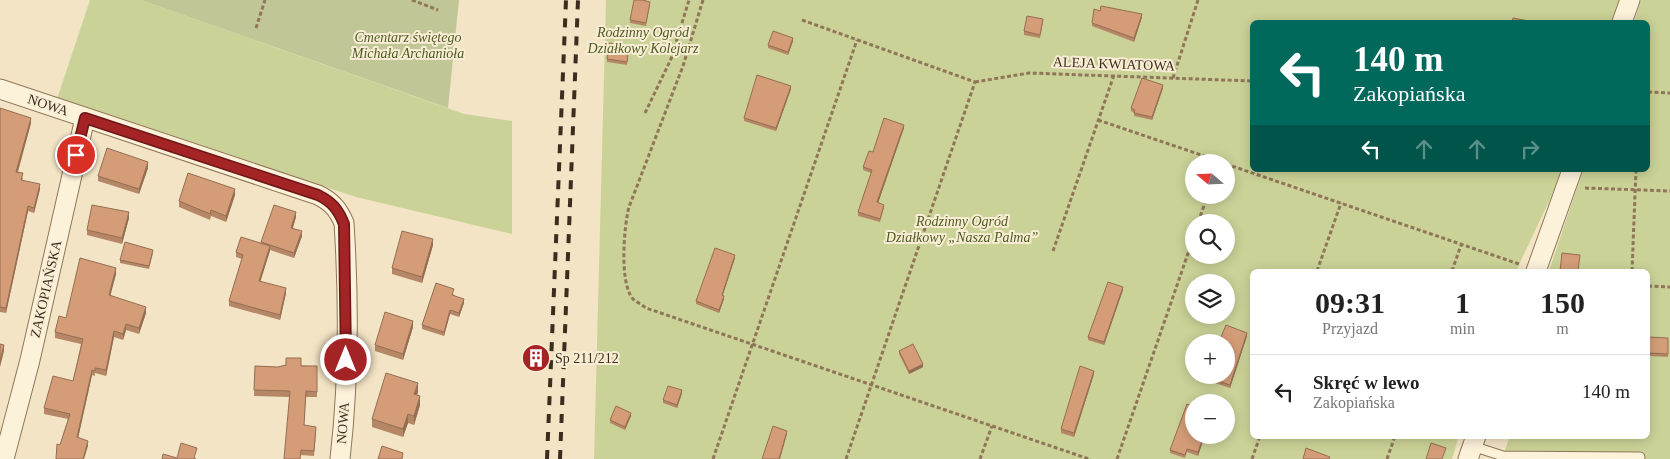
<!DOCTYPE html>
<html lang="pl">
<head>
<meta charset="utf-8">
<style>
	:root { --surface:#fff; --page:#f2f2f2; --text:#222; --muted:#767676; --line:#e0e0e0 }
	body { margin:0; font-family:"Times New Roman",serif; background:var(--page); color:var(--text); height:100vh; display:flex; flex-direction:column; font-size:19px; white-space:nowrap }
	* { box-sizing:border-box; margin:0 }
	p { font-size:16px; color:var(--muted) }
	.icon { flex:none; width:28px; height:28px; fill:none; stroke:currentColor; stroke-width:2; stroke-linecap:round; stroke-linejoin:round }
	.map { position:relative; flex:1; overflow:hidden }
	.side { position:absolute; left:1250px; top:269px; width:400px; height:170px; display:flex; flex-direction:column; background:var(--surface); border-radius:8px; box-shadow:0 2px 12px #0003 }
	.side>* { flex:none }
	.hud { position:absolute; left:1250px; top:20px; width:400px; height:152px; border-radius:8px; box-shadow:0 2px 12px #0003; background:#00695c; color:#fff; overflow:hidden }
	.needle { width:32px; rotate:289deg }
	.controls { position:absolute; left:1185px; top:154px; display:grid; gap:10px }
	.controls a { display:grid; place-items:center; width:50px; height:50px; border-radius:50%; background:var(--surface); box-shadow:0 2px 12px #0003; font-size:25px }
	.pin { position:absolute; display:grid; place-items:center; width:42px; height:42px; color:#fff; margin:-21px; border:2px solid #fff; border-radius:50%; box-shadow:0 1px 5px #0007 }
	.me { position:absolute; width:55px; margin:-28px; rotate:0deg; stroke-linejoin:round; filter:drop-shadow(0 0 4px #0008) }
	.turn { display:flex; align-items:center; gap:18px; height:105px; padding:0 20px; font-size:22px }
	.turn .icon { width:65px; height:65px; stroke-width:2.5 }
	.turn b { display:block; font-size:35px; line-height:42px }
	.lanes { display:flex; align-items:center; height:48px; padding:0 20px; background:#0003; justify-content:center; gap:25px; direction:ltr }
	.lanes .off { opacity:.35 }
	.eta { display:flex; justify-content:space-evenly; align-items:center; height:85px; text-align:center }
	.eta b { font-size:30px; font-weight:800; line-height:35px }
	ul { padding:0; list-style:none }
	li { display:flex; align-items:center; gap:15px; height:75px; padding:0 20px; border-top:1px solid var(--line) }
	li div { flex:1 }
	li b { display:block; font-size:19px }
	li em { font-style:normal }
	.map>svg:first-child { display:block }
	.green { fill:#cbd297; fill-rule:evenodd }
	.cemetery { fill:#c1c697 }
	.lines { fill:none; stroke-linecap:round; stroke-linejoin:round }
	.service-casing { stroke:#8f7659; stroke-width:11 }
	.minor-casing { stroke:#8f7659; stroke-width:21 }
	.path { stroke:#8f7659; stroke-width:3; stroke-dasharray:4 2.5; stroke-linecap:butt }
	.service { stroke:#fcf1d9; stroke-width:9 }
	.minor { stroke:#fcf1d9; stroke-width:19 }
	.rail { stroke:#3e2d1e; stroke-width:4; stroke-dasharray:9 9; stroke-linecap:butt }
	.wall { fill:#b68766 }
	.shaded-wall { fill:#946e53 }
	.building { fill:#d49d77; stroke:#946e53 }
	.route-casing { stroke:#6b1717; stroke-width:12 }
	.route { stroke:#a42324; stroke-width:9 }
	.labels { text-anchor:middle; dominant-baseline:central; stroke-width:4; stroke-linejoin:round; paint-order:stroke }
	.park-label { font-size:14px; font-style:italic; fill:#4e5c23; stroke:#f9eed5 }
	.street-label { font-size:14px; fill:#3e2d1e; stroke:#f9eed5 }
	.poi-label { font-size:14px; fill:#3e2d1e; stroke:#f9eed5; text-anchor:start }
</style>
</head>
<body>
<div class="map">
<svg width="1670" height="459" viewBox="0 0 1670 459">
	<rect width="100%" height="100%" fill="#f2e4c5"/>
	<path class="green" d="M90,0h51l323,114 48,7v113l-156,-37 -299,-98z
		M606,0h1013l-8,22h-359v148h309l-9,25 -36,76h-264v165h207l-7,23h-858zM1194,162h32v33h-32zM1194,222h32v33h-32zM1194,282h32v33h-32zM1194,342h32v33h-32zM1194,402h32v33h-32z
		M1641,0h29v459h-168l8,-23h138v-165h-99l34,-101h65v-148h-14z"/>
	<path class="cemetery" d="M141,0h318l-11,108z"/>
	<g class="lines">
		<defs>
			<path id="service" d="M1472,446l31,10 137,1"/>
			<path id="minor" d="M1622,22l8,-22
				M0,89l318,106c14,7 20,14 26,28 5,78 5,158 -4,236
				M1536,271l36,-101
				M4,459l26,-99 55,-242
				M1468,459l8,-23"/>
		</defs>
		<use href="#service" class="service-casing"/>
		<use href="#minor" class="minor-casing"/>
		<path class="path" d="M412,0l26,10
			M703,0l-20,66 -54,141c-5,19 -10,76 4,92 4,3 9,6 13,9l443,151
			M802,20l173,62
			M256,28l9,-28
			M1173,78l25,-78
			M975,82l54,-9 223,8
			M1648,92l22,1
			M645,113l26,-54 18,-59
			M1098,120l124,42
			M1226,164l293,100
			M1585,188l85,3
			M1198,222l10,-27
			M1053,251l61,-176
			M1317,271l24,-68
			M1452,271l9,-26
			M1632,271l4,-101
			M1648,286l22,1
			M713,459l144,-419
			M846,459l129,-377
			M980,459l12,-33
			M1117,459l77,-223
			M1252,459l8,-23
			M1387,459l8,-23"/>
		<use href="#service" class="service"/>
		<use href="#minor" class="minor"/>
		<path class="rail" d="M547,459l19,-459
			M560,459l18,-459"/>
	</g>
	<path class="wall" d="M650,5l-4,21 -16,-3v-3z
		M1142,17l-8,25 -42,-16v-3z
		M1043,22l-3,16 -16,-3v-4z
		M793,41l-5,14 -20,-7v-3z
		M629,49l-2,16 -20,-3v-3z
		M1163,88l-11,32 -18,-4v-3l-3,-2v-3z
		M791,89l-15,42 -32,-10v-3z
		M0,108l31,15 -13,49 5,6 -1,2 18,9 -6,24 -6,-2 -22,102 -6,-1z
		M904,128l-26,75 6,5 -4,14 -22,-6v-4l13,-39 -8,-3v-3l10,-15z
		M148,168l-9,26 -41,-13v-5z
		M235,195l-9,27 -15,-6 -1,4 -31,-13v-6z
		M296,217l-3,11 9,8 -8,22 -24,-8 -10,31 26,12 -6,27 -51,-14v-5l13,-42 -6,-2v-5l25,-9v-1z
		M129,218l-7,26 -35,-9v-5z
		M433,245l-11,38 -30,-9v-6z
		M153,253l-4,16 -29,-6v-3z
		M735,258l-13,37 2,4 -5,14 -23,-9v-3z
		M116,274l-6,21 36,18 -7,21 -13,-4 -3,10 -9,-3 -8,39 -11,-3v3l-3,-1 -14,63 10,8 -28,-1 8,-26 -24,-5v-6l29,-27 8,-37 -26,-6v-6l11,-14z
		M1123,290l-19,55 -16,-5v-3z
		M454,294v1l10,8 -5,14 -9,-3 -6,22 -22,-7v-4z
		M413,327l-10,33 -28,-9v-6z
		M1247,336l-17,52 -24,-8v-3z
		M1649,337l19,1v19l-19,-1z
		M899,351l24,16 -14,7 -10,-20z
		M286,365l31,1v31h-11l-2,28 12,7 -2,24 -13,-1 -12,-58 -35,-1 1,-30 23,1z
		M1094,374l-20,63 -13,-4v-4z
		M418,392l-1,3 3,10 -6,20 -6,-2 -5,14 -31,-10v-8z
		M682,393l-5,15 -14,-5v-3z
		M631,416l-6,14 -15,-7v-3z
		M1205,435l-7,21 -11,-4 -2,6 -15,-5v-3z"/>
	<path class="shaded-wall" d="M1142,14v3l-8,25v-4z
		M793,38v3l-5,14v-3z
		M1163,85v3l-11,32v-3z
		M791,86v3l-15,42v-3z
		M31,118v5l-15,54v-5z
		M904,125v3l-27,78v-4z
		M148,162v6l-9,26v-5z
		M40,184v5l-6,24v-5z
		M235,189v6l-9,27v-6z
		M28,206v5l-22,102v-5z
		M129,212v6l-7,26v-6z
		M296,212v5l-5,16v-5z
		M302,231v5l-8,22v-5z
		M433,239v6l-11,38v-6z
		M270,246v5l-11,35v-5z
		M735,255v3l-13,40v-3z
		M116,268v6l-7,27v-6z
		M1123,287v3l-19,55v-3z
		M286,288v5l-6,27v-5z
		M724,296v3l-5,14v-3z
		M464,299v4l-5,14v-4z
		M146,307v6l-7,21v-6z
		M450,310v4l-6,22v-4z
		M413,321v6l-10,33v-6z
		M126,324v6l-3,10v-6z
		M114,331v6l-8,39v-6z
		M1247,333v3l-17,52v-3z
		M4,345v6l-4,16v-6z
		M923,364v3l-14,7v-3z
		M92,370v5l-15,68v-6z
		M1094,371v3l-20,63v-4z
		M418,383v9l-4,11v-9z
		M682,390v3l-5,15v-3z
		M420,396v9l-6,20v-9z
		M631,413v3l-6,14v-3z
		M408,414v9l-5,14v-8z
		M787,431v3l-7,25h-1z
		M1204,435h1l-7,21v-4z
		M88,441v5l-4,13h-1z"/>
	<path class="building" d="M634,0h8l8,2 -4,21 -16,-3z
		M1101,6l41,8 -8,24 -42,-15 2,-14 6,2z
		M1027,16l16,3 -3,16 -16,-4z
		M1513,18l16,3v1h-17z
		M773,31l20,7 -5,14 -20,-7z
		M609,43l20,3 -2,16 -20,-3z
		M757,75l34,11 -15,42 -32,-10z
		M1142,78l21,7 -11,32 -18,-4 1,-3 -4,-2z
		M0,108l31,10 -15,54 7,1 -2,7 19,4 -6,24 -6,-2 -22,102 -6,-1z
		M884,118l20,7 -27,77 7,3 -4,14 -22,-7 14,-42 -9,-3 6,-16 4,1z
		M107,148l41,14 -9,27 -41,-13z
		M188,173l47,16 -9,27 -15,-6 -1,4 -31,-13z
		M92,205l37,7 -7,26 -35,-8z
		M274,205l22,7 -5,16 11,3 -8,22 -33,-11z
		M402,231l31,8 -11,38 -30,-9z
		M241,237l29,9 -11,35 27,7 -6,27 -51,-14 14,-46 -7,-3z
		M125,242l28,8 -4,16 -29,-6z
		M715,248l20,7 -13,40 2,1 -5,14 -23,-9z
		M1562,253l18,2 -2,16h-18z
		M80,258l36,10 -7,27 37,12 -7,21 -13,-4 -3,10 -9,-3 -8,39 -11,-2v3l-3,-1 -15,67 11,4 -5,18h-27l1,-15 3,1 10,-31 -26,-6 9,-32 20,5 10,-42 -28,-7 4,-16 7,2z
		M1108,282l15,5 -19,55 -16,-5z
		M436,283l18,6 -2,6 12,4 -5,14 -9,-3 -6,22 -22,-7z
		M385,312l28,9 -10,33 -28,-9z
		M1226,325l21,8 -17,52 -24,-8 1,-2h19v-33h-7z
		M1649,337l19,1v16l-19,-1z
		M0,344l4,1 -4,16z
		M913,344l10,20 -14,7 -10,-20z
		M286,358h15v8h16v26l-11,-1 -2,34 12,2 -2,24 -13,-1 -1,9h-16l6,-68 -36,-1 1,-24 23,1 8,-2z
		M1080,366l14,5 -20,62 -13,-4z
		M386,373l32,10 -4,11 6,2 -6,20 -6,-2 -5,15 -31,-10z
		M668,386l14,4 -5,15 -14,-5z
		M1187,404l7,3v28h10l-6,17 -11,-3 -2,6 -15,-5z
		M616,406l15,7 -6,14 -15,-7z
		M773,426l14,5 -8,28h-17z
		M181,443l16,5 -3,10 2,1h-34l1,-5 14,4z
		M1431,443l15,5 -4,11h-16z
		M382,446l21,7 -1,6h-24z
		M1306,448l24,9 -1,2h-26z"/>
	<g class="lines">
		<defs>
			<path id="route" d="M76,155l9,-37 233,77c14,7 20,14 26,29l2,136"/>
		</defs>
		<use href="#route" class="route-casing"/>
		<use href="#route" class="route"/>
	</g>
	<defs>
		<symbol id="building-disc" viewBox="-11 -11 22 22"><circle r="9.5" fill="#a42324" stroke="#f9eed5"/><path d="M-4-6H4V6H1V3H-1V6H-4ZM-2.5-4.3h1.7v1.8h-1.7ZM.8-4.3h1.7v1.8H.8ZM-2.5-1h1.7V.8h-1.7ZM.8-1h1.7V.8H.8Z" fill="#fff"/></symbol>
	</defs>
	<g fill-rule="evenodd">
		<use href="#building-disc" x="520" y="342" width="32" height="32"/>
	</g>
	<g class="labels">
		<g class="park-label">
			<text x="643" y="32">Rodzinny Ogród<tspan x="643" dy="16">Działkowy Kolejarz</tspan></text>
			<text x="408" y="37">Cmentarz świętego<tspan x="408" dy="16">Michała Archanioła</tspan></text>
			<text x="962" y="221">Rodzinny Ogród<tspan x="962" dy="16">Działkowy „Nasza Palma”</tspan></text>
		</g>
		<g class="street-label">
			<text transform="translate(1114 64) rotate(2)">ALEJA KWIATOWA</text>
			<text transform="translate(48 105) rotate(18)">NOWA</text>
			<text transform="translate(46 289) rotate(-77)">ZAKOPIAŃSKA</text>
			<text transform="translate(343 423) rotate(-86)">NOWA</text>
		</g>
		<g class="poi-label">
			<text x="555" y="358">Sp 211/212</text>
		</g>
	</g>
</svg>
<div class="controls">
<a><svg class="needle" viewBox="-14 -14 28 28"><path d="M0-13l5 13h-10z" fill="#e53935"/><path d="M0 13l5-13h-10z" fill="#767676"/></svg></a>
<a><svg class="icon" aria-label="search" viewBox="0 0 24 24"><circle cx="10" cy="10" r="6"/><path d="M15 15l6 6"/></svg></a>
<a><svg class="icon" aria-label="layers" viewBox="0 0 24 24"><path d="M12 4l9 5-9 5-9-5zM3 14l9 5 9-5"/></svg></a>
<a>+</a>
<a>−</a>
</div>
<div class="pin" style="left:76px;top:155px;background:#d93025"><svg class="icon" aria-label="arrive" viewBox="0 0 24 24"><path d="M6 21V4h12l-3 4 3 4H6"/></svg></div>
<svg class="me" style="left:346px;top:360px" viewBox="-20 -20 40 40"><circle r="17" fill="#a42324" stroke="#fff" stroke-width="3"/><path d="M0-11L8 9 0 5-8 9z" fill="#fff"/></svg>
<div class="hud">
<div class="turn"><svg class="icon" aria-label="left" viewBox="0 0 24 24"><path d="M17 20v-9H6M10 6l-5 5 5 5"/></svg><div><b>140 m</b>Zakopiańska</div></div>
<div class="lanes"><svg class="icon" aria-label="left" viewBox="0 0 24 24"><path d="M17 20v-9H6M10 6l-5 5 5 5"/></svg><svg class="icon off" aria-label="ahead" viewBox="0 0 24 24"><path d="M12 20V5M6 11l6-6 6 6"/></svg><svg class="icon off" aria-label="ahead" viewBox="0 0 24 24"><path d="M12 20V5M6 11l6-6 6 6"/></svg><svg class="icon off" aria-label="right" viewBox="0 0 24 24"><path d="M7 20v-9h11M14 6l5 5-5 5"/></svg></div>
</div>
<section class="side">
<div class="eta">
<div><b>09:31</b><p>Przyjazd</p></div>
<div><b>1</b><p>min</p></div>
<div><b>150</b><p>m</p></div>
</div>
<ul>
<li><svg class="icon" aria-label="left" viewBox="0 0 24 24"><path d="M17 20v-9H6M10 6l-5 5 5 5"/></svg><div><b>Skręć w lewo</b><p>Zakopiańska</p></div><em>140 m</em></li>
</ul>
</section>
</div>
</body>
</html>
